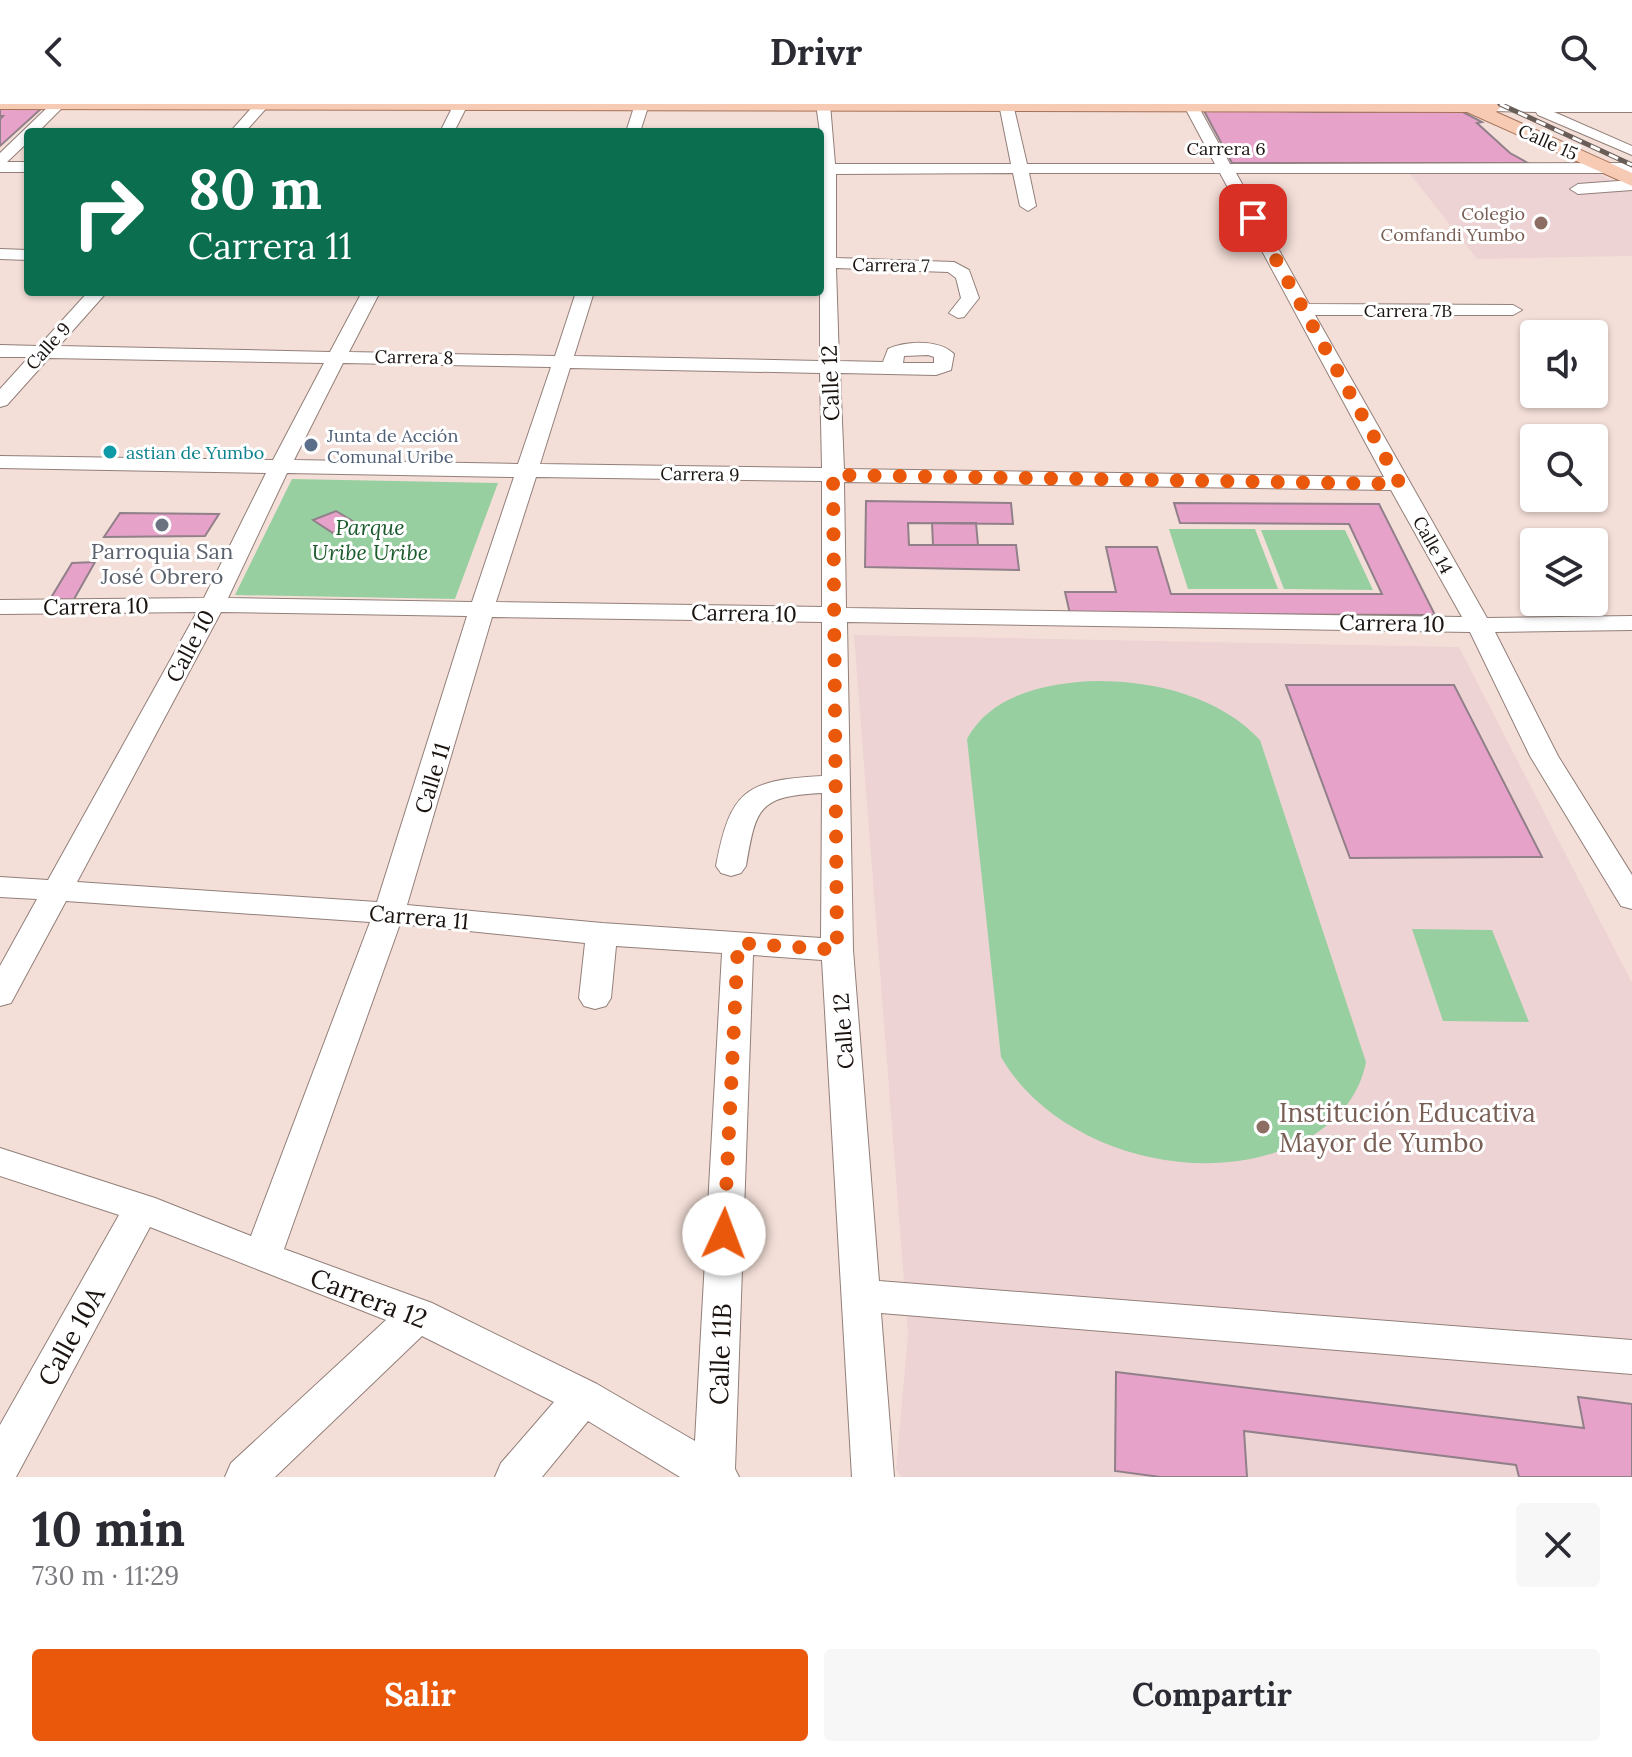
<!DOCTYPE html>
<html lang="es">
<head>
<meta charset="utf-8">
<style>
	:root { --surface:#fff; --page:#f7f7f7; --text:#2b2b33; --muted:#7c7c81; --accent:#ea580c }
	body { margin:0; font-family:Lora,serif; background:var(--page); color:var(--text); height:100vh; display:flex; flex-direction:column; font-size:30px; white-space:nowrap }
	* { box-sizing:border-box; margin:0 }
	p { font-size:26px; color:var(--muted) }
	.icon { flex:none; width:44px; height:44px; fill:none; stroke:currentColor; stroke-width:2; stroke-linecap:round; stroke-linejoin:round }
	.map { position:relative; height:1373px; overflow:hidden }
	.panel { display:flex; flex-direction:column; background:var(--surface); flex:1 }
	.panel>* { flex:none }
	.banner { position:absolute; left:24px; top:24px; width:800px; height:168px; border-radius:8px; box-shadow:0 2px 6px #0004; background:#0b6e4f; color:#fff; overflow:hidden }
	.tools { position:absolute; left:1520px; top:216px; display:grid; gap:16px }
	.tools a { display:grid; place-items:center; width:88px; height:88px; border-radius:8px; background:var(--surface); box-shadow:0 2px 6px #0004; font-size:40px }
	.pin { position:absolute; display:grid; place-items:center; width:68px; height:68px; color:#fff; margin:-34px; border-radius:16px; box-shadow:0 4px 12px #0006 }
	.me { position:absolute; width:88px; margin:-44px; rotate:2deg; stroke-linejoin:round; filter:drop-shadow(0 0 6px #0008) }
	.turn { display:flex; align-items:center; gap:28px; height:168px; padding:0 32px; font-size:36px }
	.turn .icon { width:104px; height:104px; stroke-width:2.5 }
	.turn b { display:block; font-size:56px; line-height:68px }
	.round { display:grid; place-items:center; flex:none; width:84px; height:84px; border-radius:8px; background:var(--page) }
	.summary { display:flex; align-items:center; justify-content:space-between; height:136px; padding:0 32px }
	h1 { font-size:48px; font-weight:700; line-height:60px }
	.cta { display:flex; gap:16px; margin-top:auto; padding:16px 32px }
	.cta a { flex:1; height:92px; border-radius:8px; background:var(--accent); color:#fff; font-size:32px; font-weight:700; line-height:92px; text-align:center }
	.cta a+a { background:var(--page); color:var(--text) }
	header { display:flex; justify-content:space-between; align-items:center; height:104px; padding:0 32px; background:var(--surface); font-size:36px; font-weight:700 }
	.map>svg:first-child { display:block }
	.education { fill:#eed3d4 }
	.green { fill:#98cfa1 }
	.building { fill:#e6a2c8; stroke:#918089; stroke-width:2 }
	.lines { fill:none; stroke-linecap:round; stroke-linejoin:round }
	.minor-casing { stroke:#927f79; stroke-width:2 }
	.major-casing { stroke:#a57359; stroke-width:2 }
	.minor { fill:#fff; fill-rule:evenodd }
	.major { fill:#f6cab3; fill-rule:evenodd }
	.rail-casing { stroke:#695d58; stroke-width:5 }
	.rail { stroke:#fff; stroke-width:3; stroke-dasharray:10; stroke-linecap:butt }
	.route { stroke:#ea580c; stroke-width:14; stroke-dasharray:0 25.2 }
	.education-dot { fill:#8d6e63; stroke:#fff; stroke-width:3 }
	.service-dot { fill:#5c6f8a; stroke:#fff; stroke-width:3 }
	.culture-dot { fill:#0f9aa8; stroke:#fff; stroke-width:3 }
	.worship-dot { fill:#6b7280; stroke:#fff; stroke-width:3 }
	.labels { text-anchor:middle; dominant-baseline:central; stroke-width:6; stroke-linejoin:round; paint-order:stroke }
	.far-street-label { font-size:18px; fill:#1a1310; stroke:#fff }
	.far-education-label { font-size:18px; fill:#785e54; stroke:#fff; text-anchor:end }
	.far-service-label { font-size:18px; fill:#4e5e75; stroke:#fff; text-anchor:start }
	.far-culture-label { font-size:18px; fill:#0d838f; stroke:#fff; text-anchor:start }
	.street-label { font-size:22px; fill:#1a1310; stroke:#fff }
	.park-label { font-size:22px; font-style:italic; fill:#1b5b2c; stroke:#fff }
	.worship-label { font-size:22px; fill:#5b616d; stroke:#fff }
	.near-education-label { font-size:26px; fill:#785e54; stroke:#fff; text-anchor:start }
	.near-street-label { font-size:26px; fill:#1a1310; stroke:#fff }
</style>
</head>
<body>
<header><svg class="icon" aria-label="back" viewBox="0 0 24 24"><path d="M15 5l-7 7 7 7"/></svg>Drivr<svg class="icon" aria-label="search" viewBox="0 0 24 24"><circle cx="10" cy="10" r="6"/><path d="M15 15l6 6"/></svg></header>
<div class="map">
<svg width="1632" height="1373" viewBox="0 0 1632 1373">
	<rect width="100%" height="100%" fill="#f4dfd8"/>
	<path class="education" d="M1593,67l39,19v66l-155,3 -67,-85z
		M854,531l605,12 173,336v494h-731l-5,-8 12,-135z"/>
	<path class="green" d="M292,375l206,4 -43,116 -220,-4z
		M1169,425h86l23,60h-90z
		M1261,426h84l28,60 -89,-1z
		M1098,577c58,0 122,16 162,59l106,322c-6,31 -25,55 -51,72 -97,61 -257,22 -314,-77l-34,-318c24,-46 84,-57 131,-58z
		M1412,825l80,1 37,92 -86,-1z"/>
	<path class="building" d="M0,3h43l-43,39v-27l3,-3h-3z
		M1203,5l117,3 141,-1 21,11 -5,1 33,30 18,10h-296z
		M866,397l145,2 2,21 -105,-1 1,22h107l3,25 -154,-3z
		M1174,399l205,1 56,111 -365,-1 -5,-22h51l-10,-45h51l14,47h211l-33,-70 -169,-1z
		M336,407l20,12 -23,10 -20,-13z
		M120,409l99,1 -14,22 -101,1z
		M932,419h44l2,22h-45z
		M95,458l-22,39h-24l23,-38z
		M1286,581h168l88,172 -192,1z
		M1116,1268l468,56 -6,-31 54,7v73h-113l-3,-12 -272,-34 3,46h-87l-45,-6z"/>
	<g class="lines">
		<defs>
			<path id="minor" d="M51,0h15l-28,28h-10v10l-21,20h21v10h-28v-19z
				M255,0h15l-25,28h-15z
				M454,0h14l-14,28h-14z
				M635,0h14l-9,28h-14z
				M816,0h14l5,60h176l-12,-60h14l14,60h188l-32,-60h14l33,60 402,-1v10h-396l73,131 204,1 9,5 -9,5h-198l172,303 145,-2v14l-137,2 63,124 74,119v34l-11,-3 -91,-150 -60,-124 -623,-10 6,328 26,331 753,59v34l-751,-61 13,164h-42l-30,-517 -69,-5 -18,514 4,8h-59l-92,-56 -46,56h-47l6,-14 53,-61 -132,-66 -147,141h-50l6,-14 155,-143 -236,-93 -134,250h-16v-52l119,-210 -119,-39v-28l155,50 96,38 119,-314 -304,-21 -55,102 -11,3v-40l37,-67 -37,-2v-20l48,3 149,-268 -197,2v-14l204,-2 62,-125 -266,-5v-12l273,4 51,-97 -275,-5 -42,47 -7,2v-18l29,-32h-29v-12l39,1 49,-54h19l-48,54 271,6 32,-60h18l-31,60 206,4 21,-64h18l-20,64 246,5v-229zM1013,69l7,33 8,5 8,-5 -7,-33h191l164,304 -540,-8 -4,-96 96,2 15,-5 3,-16c-15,-15 -48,-13 -66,-5l-5,13 -44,-1 -3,-93 112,4 8,6 5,20 -12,15 9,5 6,-1 15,-19 -10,-28 -15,-8 -118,-4v-84zM928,251l6,2v6h-31l1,-7zM343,259l208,4 -33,97 -224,-4zM570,264l250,5 2,95 -282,-4zM287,369l227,4 -42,125 -244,-4zM536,373l286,4v126l-326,-5zM844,378l547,8 71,127 -616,-9zM221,508l246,4 -90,286 -300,-20zM492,513l330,5v154c-78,4 -92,16 -106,90l5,7 10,3 10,-3 5,-7c10,-58 12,-70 76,-73l-1,145 -219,-15 -195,-18zM400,820l185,19 -6,55 5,8 11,3 11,-3 5,-8 5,-52 106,7 -27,488 -98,-57 -165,-81 -148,-54z
				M1487,0h145v8h-78l78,34v9l-94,-40 -2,-3 -44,-1 -7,-4z
				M1632,76v10l-54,4 -8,-5 8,-5z
				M0,145l28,1v10l-28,-1z"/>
			<path id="major" d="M0,0h1499l2,3 -5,5 136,61v13l-165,-74 -1467,-3z"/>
		</defs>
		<use href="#minor" class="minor-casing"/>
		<use href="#major" class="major-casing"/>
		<use href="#minor" class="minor"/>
		<use href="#major" class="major"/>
		<defs>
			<path id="rail" d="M1500,0l132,61"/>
		</defs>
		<use href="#rail" class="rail-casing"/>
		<use href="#rail" class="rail"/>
	</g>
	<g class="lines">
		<path class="route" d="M724,1130l14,-291 99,7 -4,-475 567,9 -147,-266"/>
	</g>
	<g class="education-dot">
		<circle cx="1541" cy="119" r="8"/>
		<circle cx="1263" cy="1023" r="8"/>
	</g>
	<circle class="service-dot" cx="311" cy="341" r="8"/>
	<circle class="culture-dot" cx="110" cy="348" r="8"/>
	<circle class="worship-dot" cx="162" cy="421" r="8"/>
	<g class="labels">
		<g class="far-street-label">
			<text transform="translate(1548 38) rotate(24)">Calle 15</text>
			<text x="1226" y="44">Carrera 6</text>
			<text transform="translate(891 161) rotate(1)">Carrera 7</text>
			<text x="1408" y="206">Carrera 7B</text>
			<text transform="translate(48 242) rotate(-48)">Calle 9</text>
			<text transform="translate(414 253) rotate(1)">Carrera 8</text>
			<text transform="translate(700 370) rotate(1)">Carrera 9</text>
			<text transform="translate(1433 441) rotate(61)">Calle 14</text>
		</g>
		<g class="far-education-label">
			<text x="1525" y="109">Colegio<tspan x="1525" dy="21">Comfandi Yumbo</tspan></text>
		</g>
		<g class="far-service-label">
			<text x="327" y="331">Junta de Acción<tspan x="327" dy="21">Comunal Uribe</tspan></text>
		</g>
		<g class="far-culture-label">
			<text x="126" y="348">astian de Yumbo</text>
		</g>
		<g class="street-label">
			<text transform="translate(830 279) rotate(-92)">Calle 12</text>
			<text transform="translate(96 502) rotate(-1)">Carrera 10</text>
			<text transform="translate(744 509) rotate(1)">Carrera 10</text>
			<text transform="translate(1392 519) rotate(1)">Carrera 10</text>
			<text transform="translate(190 542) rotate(-62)">Calle 10</text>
			<text transform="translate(432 674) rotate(-73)">Calle 11</text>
			<text transform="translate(419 813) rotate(5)">Carrera 11</text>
			<text transform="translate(843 927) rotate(-94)">Calle 12</text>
		</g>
		<g class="park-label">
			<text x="370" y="423">Parque<tspan x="370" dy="25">Uribe Uribe</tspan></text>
		</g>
		<g class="worship-label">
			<text x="162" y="447">Parroquia San<tspan x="162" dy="25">José Obrero</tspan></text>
		</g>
		<g class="near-education-label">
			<text x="1279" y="1008">Institución Educativa<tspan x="1279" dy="30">Mayor de Yumbo</tspan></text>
		</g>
		<g class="near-street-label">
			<text transform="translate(369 1194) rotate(21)">Carrera 12</text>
			<text transform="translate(71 1232) rotate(-61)">Calle 10A</text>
			<text transform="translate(720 1250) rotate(-88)">Calle 11B</text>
		</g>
	</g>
</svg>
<div class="tools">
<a><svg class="icon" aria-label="sound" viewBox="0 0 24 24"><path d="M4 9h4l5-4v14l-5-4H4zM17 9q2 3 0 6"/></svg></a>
<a><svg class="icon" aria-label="search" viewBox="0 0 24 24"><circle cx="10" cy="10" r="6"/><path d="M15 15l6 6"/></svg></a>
<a><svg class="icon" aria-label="layers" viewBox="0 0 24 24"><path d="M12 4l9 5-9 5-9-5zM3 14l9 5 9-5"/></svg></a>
</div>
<div class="pin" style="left:1253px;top:114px;background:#d93025"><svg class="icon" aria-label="arrive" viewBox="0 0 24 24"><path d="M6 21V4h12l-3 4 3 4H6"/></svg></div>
<svg class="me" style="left:724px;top:1130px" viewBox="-20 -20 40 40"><circle r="19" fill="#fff"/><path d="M0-13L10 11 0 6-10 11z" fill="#ea580c"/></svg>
<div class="banner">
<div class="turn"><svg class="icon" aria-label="right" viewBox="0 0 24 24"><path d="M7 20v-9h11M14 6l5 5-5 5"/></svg><div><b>80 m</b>Carrera 11</div></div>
</div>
</div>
<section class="panel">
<div class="summary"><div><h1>10 min</h1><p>730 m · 11:29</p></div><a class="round"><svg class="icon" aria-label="close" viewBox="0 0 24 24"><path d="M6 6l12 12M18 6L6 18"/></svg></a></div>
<div class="cta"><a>Salir</a><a>Compartir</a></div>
</section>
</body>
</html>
